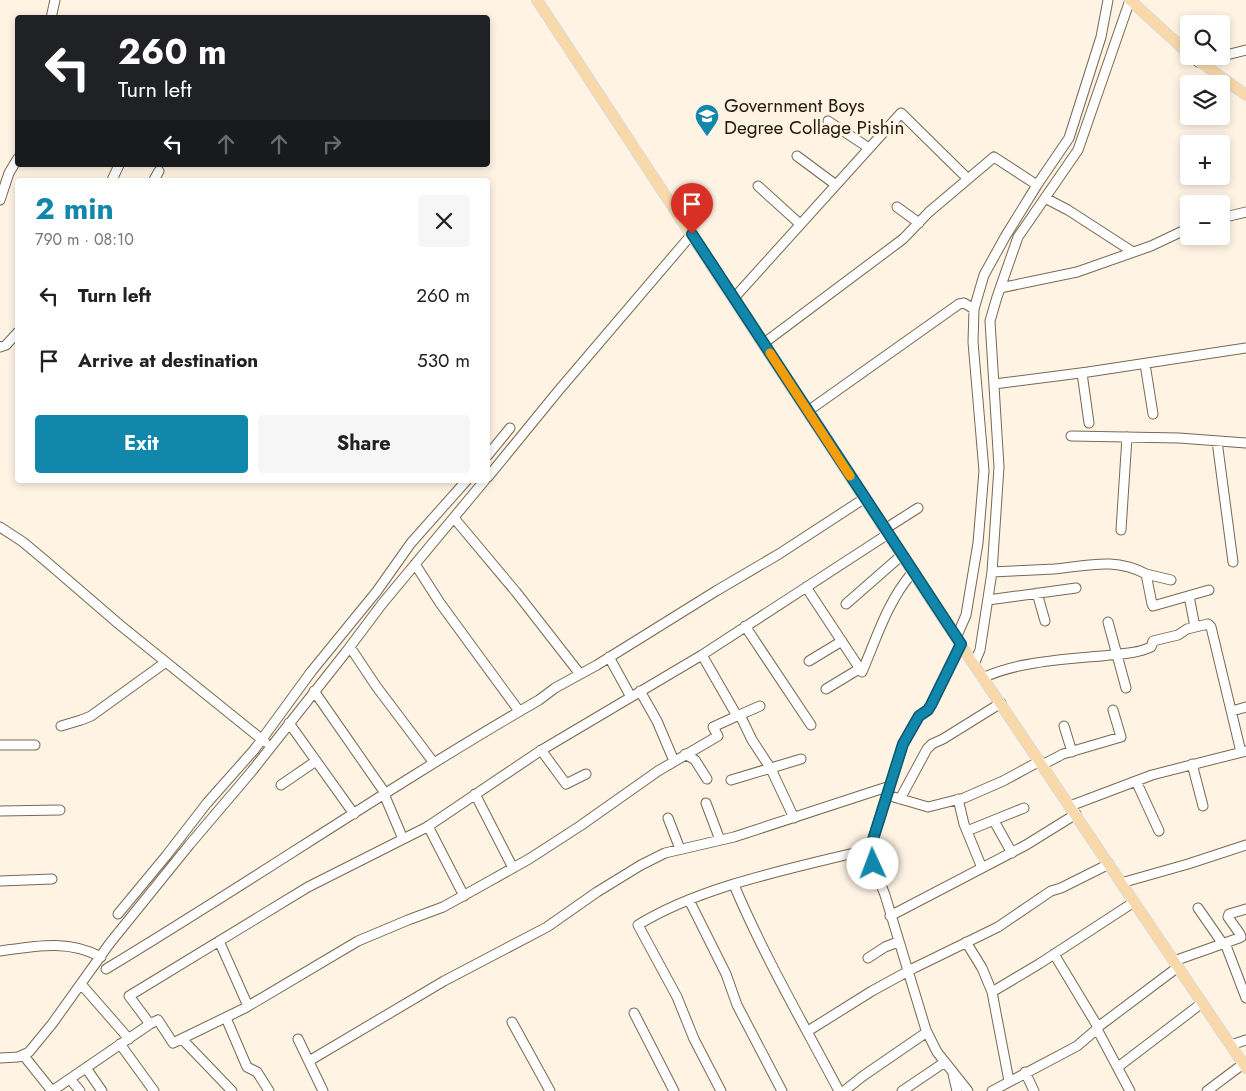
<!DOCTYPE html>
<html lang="en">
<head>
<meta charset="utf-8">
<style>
	:root { --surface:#fff; --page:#f6f6f6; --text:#222; --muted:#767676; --accent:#1087ab }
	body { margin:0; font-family:Jost,sans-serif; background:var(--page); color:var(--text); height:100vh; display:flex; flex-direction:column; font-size:19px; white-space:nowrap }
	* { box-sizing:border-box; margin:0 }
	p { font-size:16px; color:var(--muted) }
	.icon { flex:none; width:28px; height:28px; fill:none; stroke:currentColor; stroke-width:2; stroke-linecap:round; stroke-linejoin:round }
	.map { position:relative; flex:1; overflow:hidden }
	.side { position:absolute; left:15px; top:178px; width:475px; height:305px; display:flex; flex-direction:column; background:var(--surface); border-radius:5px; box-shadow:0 2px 8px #0003 }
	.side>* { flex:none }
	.guide { position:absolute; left:15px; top:15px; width:475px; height:152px; border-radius:5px; box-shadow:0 2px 8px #0003; background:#202124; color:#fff; overflow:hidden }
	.tools { position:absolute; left:1180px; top:15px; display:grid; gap:10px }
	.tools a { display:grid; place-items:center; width:50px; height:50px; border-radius:5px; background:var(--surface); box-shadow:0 2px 8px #0003; font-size:25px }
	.pin { position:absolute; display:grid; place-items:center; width:42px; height:42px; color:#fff; margin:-51px -21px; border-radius:50% 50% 50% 0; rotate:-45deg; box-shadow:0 0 5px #0007 }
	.pin .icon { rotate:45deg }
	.me { position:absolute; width:55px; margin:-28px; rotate:358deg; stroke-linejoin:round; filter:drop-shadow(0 0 4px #0008) }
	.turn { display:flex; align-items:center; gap:18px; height:105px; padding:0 20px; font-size:22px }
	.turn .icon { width:65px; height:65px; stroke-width:2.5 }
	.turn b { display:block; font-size:35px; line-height:42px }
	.lanes { display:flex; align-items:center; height:48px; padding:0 20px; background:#0003; justify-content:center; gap:25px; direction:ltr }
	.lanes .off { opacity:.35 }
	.round { display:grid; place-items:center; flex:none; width:52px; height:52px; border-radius:5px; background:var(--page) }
	.head { display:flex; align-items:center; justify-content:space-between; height:85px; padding:0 20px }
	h1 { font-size:30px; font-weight:700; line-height:38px; color:var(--accent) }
	.action { display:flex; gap:10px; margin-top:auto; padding:10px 20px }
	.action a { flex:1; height:58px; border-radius:5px; background:var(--accent); color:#fff; font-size:20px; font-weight:700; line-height:58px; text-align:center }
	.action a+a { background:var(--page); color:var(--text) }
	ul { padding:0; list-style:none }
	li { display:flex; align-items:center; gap:15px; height:65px; padding:0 20px }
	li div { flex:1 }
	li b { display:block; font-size:19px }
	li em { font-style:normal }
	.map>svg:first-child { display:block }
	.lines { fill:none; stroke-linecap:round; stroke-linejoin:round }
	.minor-casing { stroke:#776851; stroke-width:11 }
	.major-casing { stroke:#dbdad9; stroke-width:12 }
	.minor { stroke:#fff; stroke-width:9 }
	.major { stroke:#f9d9aa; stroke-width:10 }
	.route-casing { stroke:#0a586f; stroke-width:12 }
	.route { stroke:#1087ab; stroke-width:9 }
	.slow { stroke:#f59e0b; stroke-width:9 }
	.labels { text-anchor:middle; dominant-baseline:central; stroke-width:5; stroke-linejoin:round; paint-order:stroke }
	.poi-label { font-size:19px; fill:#201a10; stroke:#fff4e4; text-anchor:start }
</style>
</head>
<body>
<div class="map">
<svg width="1246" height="1091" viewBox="0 0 1246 1091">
	<rect width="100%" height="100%" fill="#fff4e4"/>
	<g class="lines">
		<defs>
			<path id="minor" d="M51,18l4,-18
				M1198,62l48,-12
				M828,121l41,27
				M797,156l39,29
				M112,180l7,-15
				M154,180l5,-9
				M758,186l42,38
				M1045,198l23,12 65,42
				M0,200l9,-27 9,-15
				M897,207l22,16
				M1221,218l25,-6
				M1000,288l77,-16 74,-26 38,-18
				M734,298l167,-185 66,65
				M764,343l139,-104 26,-27 65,-55 43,28
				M0,347l6,-2 12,-13
				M1145,364l8,50
				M1082,373l7,50
				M994,384l94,-12 158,-24
				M808,411l151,-107 5,-1 10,6
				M1071,436l108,2 67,5
				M1217,441l16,121
				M488,455l22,-27
				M488,477l71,-87 133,-156
				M454,518l62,74 64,82
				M0,527l23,15 25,21 72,62 145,117
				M885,529l33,-21
				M1121,530l6,-93
				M415,564l25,39 79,108
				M992,572c21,-1 41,-2 62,-3 34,-3 60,-12 92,5l6,30 1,2 56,-16
				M1146,574l25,6
				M806,587l56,85
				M1037,593l8,28
				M1189,596l6,31
				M988,600l88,-12
				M846,604l56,-49
				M1108,622l18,66
				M745,626l66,99
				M956,638l10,-23 12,-72 6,-72 -11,-129 1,-33 10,-34 21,-38 32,-52 32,-47 32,-101 7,-37
				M961,644l-30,61 -3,4 -9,7 -16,28 -33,105 3,15 12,31 41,135 11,22 31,39
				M350,647l26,39 58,77
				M609,657l22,40
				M809,661l33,-20
				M974,664l6,-14 12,-78 7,-105 -9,-146 7,-24 21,-60 60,-87 52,-150
				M862,672c15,-35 26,-72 51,-100
				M983,678c31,-16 84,-19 118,-22 17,-2 35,-2 50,-9l2,-6 25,-6 9,-6 21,-5 3,3 30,125
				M826,689l33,-20
				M314,691l71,102
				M640,691l17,30 17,40
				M1232,711l14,-4
				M740,715l12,25 19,29 23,49
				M737,716l23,-10
				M289,723l65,91
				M61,726l20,-6 10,-4 75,-54
				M1064,726l8,26
				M0,745h35
				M541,750l25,34 20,-10
				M685,754l10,6 12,19
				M1192,764l11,42
				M1042,765l21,-11 58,-17 -8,-27
				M731,780l70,-21
				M1136,781l23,50
				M281,785l35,-24
				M384,794l19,45
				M475,794l38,74
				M887,795l41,12 36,-9 39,-17 37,-20
				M900,799l27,-50 5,-5 11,-5 58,-36
				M958,799l6,25 18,44
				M706,803l14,37
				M1070,806l82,-31 94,-24
				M0,811l60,-1
				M668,818l12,31
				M994,821l18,32
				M428,826l36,70
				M967,831l57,-23
				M0,881l52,-2
				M1121,883l67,-19 58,-19
				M734,885c30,71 69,138 105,206
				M689,900l37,74 11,31 45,86
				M1198,908l25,36
				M118,914l48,-58 41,-53 47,-53 57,-78 66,-81 34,-48 56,-63
				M890,916l136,-71 50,-31
				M219,941l29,65
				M966,942l16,26 10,24 47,-28 95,-62
				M1225,943l21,55
				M0,951c35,-5 69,-12 101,6
				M1054,954l44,73 80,-60
				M868,958l17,-11 13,-5
				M1174,961l65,-23 2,-1 -1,-3 -12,-17 1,-3 17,-5
				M106,969c146,-88 286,-184 433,-269l16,-12 42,-23 119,-74 63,-37 86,-56
				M81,984l48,55
				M992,992l17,89
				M634,1013l40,78
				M226,1018l21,49 10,5 12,19
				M512,1022l38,69
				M150,1024l8,-4 15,23 72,-35 113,-67 50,-21 35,-13 45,-25 41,-23 51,-33 78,-55 60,-35 -5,-9 24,-11 -35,-61
				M1098,1027l-1,2 33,62
				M808,1031l64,-40 42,-23 84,-41 53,-36 10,-3 48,-24
				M182,1039l50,52
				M298,1039l25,52
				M120,1044l34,47
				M1231,1045l15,-5
				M24,1056l28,35
				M0,1058l18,-1 11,-5 23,-28 58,-81 80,-99 62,-73 94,-119 36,-48 103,-124
				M309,1061l135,-80 103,-54 50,-35 44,-27 24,-12 69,-16 156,-51
				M1118,1067l84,-64
				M86,1068l16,23
				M1025,1072l9,19
				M953,1074l4,17
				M70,1079l10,12
				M52,1091l98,-67 -21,-28 179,-109 119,-60 113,-76 162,-96 186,-121
				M721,1091l-27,-52 -17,-42 -39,-72c65,-40 157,-57 232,-76
				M844,1091l19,-15 64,-44
				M902,1091l43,-29
				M992,1091l85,-45 20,-17
				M1207,1091l36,-27"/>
			<path id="major" d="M537,0l419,638 290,430
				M1130,0l59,54
				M1192,56l54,39"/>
		</defs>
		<use href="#minor" class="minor-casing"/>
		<use href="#major" class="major-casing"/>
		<use href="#minor" class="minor"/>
		<use href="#major" class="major"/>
	</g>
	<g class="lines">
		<defs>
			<path id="route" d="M692,234l269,410 -30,61 -3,5 -9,6 -16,28 -33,105 3,15"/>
		</defs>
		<use href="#route" class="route-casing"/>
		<use href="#route" class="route"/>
		<path class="slow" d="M770,353l80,123"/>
	</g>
	<defs>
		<symbol id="university-pin" viewBox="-11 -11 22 30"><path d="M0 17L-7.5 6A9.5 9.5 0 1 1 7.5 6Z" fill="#1087ab" stroke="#fff4e4"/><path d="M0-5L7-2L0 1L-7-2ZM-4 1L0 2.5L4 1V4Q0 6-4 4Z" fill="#fff"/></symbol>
	</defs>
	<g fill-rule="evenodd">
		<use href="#university-pin" x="693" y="102" width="28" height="38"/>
	</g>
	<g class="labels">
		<g class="poi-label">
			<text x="724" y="105">Government Boys<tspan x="724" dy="22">Degree Collage Pishin</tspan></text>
		</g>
	</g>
</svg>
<div class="tools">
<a><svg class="icon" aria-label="search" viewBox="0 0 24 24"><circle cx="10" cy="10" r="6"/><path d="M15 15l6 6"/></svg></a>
<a><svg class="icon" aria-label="layers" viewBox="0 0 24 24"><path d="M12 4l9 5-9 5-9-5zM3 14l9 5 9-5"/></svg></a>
<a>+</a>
<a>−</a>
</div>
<div class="pin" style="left:692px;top:234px;background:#d93025"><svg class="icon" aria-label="arrive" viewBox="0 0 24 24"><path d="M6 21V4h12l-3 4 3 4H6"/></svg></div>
<svg class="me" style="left:873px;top:864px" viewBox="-20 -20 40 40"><circle r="19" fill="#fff"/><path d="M0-13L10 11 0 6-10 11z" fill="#1087ab"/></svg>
<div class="guide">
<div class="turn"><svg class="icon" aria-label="left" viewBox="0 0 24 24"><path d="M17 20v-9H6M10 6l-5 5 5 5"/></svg><div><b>260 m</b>Turn left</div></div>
<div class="lanes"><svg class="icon" aria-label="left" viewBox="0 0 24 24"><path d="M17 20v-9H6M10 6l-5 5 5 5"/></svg><svg class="icon off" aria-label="ahead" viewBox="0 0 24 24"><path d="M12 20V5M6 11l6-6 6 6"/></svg><svg class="icon off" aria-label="ahead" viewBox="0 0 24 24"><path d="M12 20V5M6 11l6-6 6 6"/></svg><svg class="icon off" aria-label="right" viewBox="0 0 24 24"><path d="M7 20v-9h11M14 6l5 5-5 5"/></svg></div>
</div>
<section class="side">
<div class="head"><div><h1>2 min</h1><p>790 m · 08:10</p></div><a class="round"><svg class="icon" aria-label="close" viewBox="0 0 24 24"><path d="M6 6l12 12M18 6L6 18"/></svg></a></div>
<ul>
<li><svg class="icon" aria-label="left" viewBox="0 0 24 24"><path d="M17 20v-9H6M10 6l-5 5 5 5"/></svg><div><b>Turn left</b></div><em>260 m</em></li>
<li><svg class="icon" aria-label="arrive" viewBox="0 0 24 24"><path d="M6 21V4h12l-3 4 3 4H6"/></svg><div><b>Arrive at destination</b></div><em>530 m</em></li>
</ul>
<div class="action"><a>Exit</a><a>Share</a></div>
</section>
</div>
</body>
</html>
